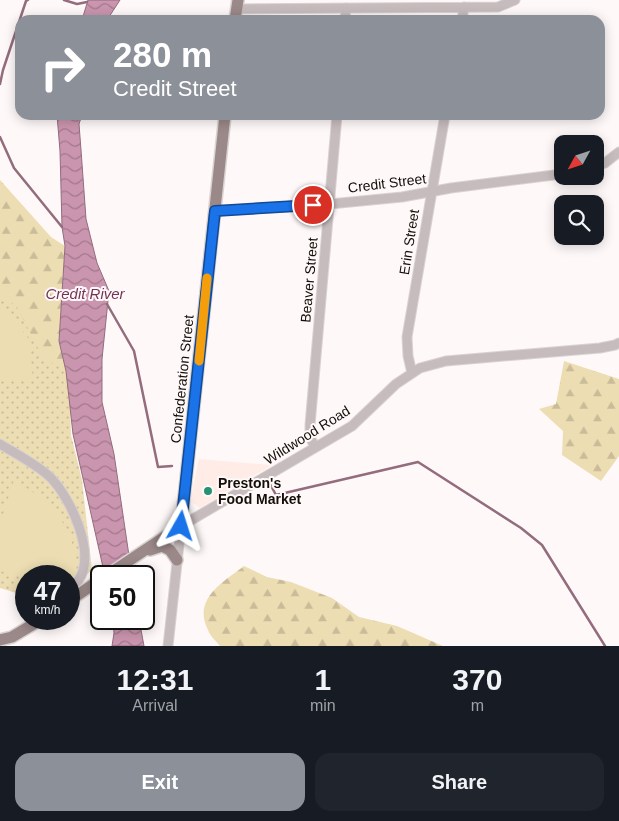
<!DOCTYPE html>
<html lang="en">
<head>
<meta charset="utf-8">
<style>
	:root { --surface:#171b24; --page:#20242c; --text:#f1f3f6; --muted:#9ea1a6; --accent:#8c9099 }
	body { margin:0; font-family:Helvetica,sans-serif; background:var(--page); color:var(--text); height:100vh; display:flex; flex-direction:column; font-size:19px; white-space:nowrap }
	* { box-sizing:border-box; margin:0 }
	p { font-size:16px; color:var(--muted) }
	.icon { flex:none; width:28px; height:28px; fill:none; stroke:currentColor; stroke-width:2; stroke-linecap:round; stroke-linejoin:round }
	.map { position:relative; height:646px; overflow:hidden }
	.drawer { display:flex; flex-direction:column; background:var(--surface); flex:1 }
	.drawer>* { flex:none }
	.top-card { position:absolute; left:15px; top:15px; width:590px; height:105px; border-radius:15px; box-shadow:0 2px 12px #0003; background:#8c9099; color:#fff; overflow:hidden }
	.needle { width:32px; rotate:230deg }
	.controls { position:absolute; left:554px; top:135px; display:grid; gap:10px }
	.controls a { display:grid; place-items:center; width:50px; height:50px; border-radius:10px; background:var(--surface); box-shadow:0 2px 12px #0003; font-size:25px }
	.speed { position:absolute; left:15px; top:565px; display:flex; gap:10px; font-size:25px; font-weight:700; text-align:center }
	.speed>* { display:grid; place-content:center; width:65px; height:65px; border-radius:50%; background:var(--surface); box-shadow:0 2px 12px #0003; line-height:1 }
	.speed small { font-size:12px; font-weight:400 }
	.speed .limit { border:2px solid #111; border-radius:8px; background:#fff; color:#111 }
	.pin { position:absolute; display:grid; place-items:center; width:42px; height:42px; color:#fff; margin:-21px; border:2px solid #fff; border-radius:50%; box-shadow:0 1px 5px #0007 }
	.me { position:absolute; width:55px; margin:-28px; rotate:6deg; stroke-linejoin:round; filter:drop-shadow(0 0 4px #0008) }
	.turn { display:flex; align-items:center; gap:18px; height:105px; padding:0 15px; font-size:22px }
	.turn .icon { width:65px; height:65px; stroke-width:2.5 }
	.turn b { display:block; font-size:35px; line-height:42px }
	.eta { display:flex; justify-content:space-evenly; align-items:center; height:85px; text-align:center }
	.eta b { font-size:30px; font-weight:800; line-height:35px }
	.button { display:flex; gap:10px; margin-top:auto; padding:10px 15px }
	.button a { flex:1; height:58px; border-radius:15px; background:var(--accent); color:#fff; font-size:20px; font-weight:800; line-height:58px; text-align:center }
	.button a+a { background:var(--page); color:var(--text) }
	.map>svg:first-child { display:block }
	.built { fill:#ffece6 }
	.green { fill:url(#green-dots) }
	.forest { fill:url(#forest-firs) }
	.pitch { fill:#ecddb2 }
	.water { fill:url(#water-waves); stroke:#936c7d }
	.lines { fill:none; stroke-linecap:round; stroke-linejoin:round }
	.stream { stroke:#936c7d; stroke-width:2.5 }
	.minor-casing { stroke:#d9d3d2; stroke-width:11 }
	.major-casing { stroke:#d9d3d2; stroke-width:14 }
	.minor { stroke:#c7bcbd; stroke-width:9 }
	.major { stroke:#9b8889; stroke-width:11 }
	.route-casing { stroke:#114b97; stroke-width:12 }
	.route { stroke:#1a73e8; stroke-width:9 }
	.slow { stroke:#f59e0b; stroke-width:9 }
	.poi-dot { fill:#249374; stroke:#fef9f8; stroke-width:2 }
	.labels { text-anchor:middle; dominant-baseline:central; stroke-width:4; stroke-linejoin:round; paint-order:stroke }
	.street-label { font-size:14px; fill:#140d0a; stroke:#fef9f8 }
	.poi-label { font-size:14px; font-weight:bold; fill:#140d0a; stroke:#fef9f8; text-anchor:start }
	.water-label { font-size:15px; font-style:italic; fill:#743356; stroke:#fef9f8 }
</style>
</head>
<body>
<div class="map">
<svg width="619" height="646" viewBox="0 0 619 646">
	<defs>
		<pattern id="green-dots" width="8" height="8" patternUnits="userSpaceOnUse" patternTransform="scale(1.25)"><rect width="8" height="8" fill="#ecddb2"/><path d="M2 2h.1M6 6h.1" fill="none" stroke="#cabc98" stroke-width="1.8" stroke-linecap="round"/></pattern>
		<pattern id="forest-firs" width="22" height="20" patternUnits="userSpaceOnUse" patternTransform="scale(1.25)"><rect width="22" height="20" fill="#ecddb2"/><path d="M5 1l3.5 6h-7zM16 11l3.5 6h-7z" fill="#cabc98"/></pattern>
		<pattern id="water-waves" width="16" height="10" patternUnits="userSpaceOnUse" patternTransform="scale(1.25)"><rect width="16" height="10" fill="#ca95ae"/><path d="M0 5q4-4 8 0t8 0" fill="none" stroke="#a3788c"/></pattern>
	</defs>
	<rect width="100%" height="100%" fill="#fef9f8"/>
	<path class="built" d="M199,459l73,6 -72,43 -10,-7z"/>
	<path class="green" d="M0,290l33,19 36,67 2,59 11,45 10,90 -23,19v-13h-43v20l-26,-8z"/>
	<path class="forest" d="M0,180l51,57 14,9 -6,95 7,30 -23,-13 -27,-53 -16,-8z
		M564,361l55,18v77l-18,25 -39,-26 1,-24 -24,-22 17,-5z
		M244,566l23,11 24,5 41,16 27,19 38,9 46,20h-223c-4,-5 -10,-10 -12,-16 -16,-31 15,-48 36,-64z"/>
	<path class="pitch" d="M0,304l29,35 4,40h-33z
		M14,480l37,24 17,27 8,24v16l-7,10v-5h-43v2l-26,-7v-48z"/>
	<path class="water" d="M88,0h32l-13,20h-25z
		M57,115h25l-3,9 2,26 5,69 11,44 12,28 -7,68v43l12,52 18,122h-27l-32,-142 -7,-63 -7,-30 6,-95 -3,-19 -2,-76z
		M113,619h6l1,4 3,-4h16l5,27h-32l2,-13z"/>
	<g class="lines">
		<path class="stream" d="M64,0l13,4 10,-2
			M0,84l3,-14 23,-69 2,-1
			M0,137l14,31 48,59
			M107,304l27,47 24,116 14,-1
			M269,482l7,13 142,-33 103,66 21,17 63,101"/>
		<defs>
			<path id="minor" d="M237,9l261,-2 17,-7
				M345,20l1,-12
				M462,20l2,-13
				M595,167l10,-4 14,-11
				M215,211l115,-7 72,-7 49,-9 111,-14
				M412,373l-4,-17 -1,-19 38,-222
				M0,444c16,10 38,21 51,34 20,21 46,76 27,103 -2,2 -6,5 -9,7
				M315,447l-5,-10v-12l27,-310
				M168,646l13,-120 171,-100 44,-42 24,-16 26,-7 154,-13 15,-3 4,-2"/>
			<path id="major" d="M235,20l3,-20
				M150,550l12,-4 8,4 7,10
				M106,576l75,-50 44,-411
				M69,601l32,-22
				M0,640l12,-3 30,-18"/>
		</defs>
		<use href="#minor" class="minor-casing"/>
		<use href="#major" class="major-casing"/>
		<use href="#minor" class="minor"/>
		<use href="#major" class="major"/>
	</g>
	<g class="lines">
		<defs>
			<path id="route" d="M181,526l34,-315 98,-6"/>
		</defs>
		<use href="#route" class="route-casing"/>
		<use href="#route" class="route"/>
		<path class="slow" d="M199,361l8,-83"/>
	</g>
	<circle class="poi-dot" cx="208" cy="491" r="5"/>
	<g class="labels">
		<g class="street-label">
			<text transform="translate(387 183) rotate(-7)">Credit Street</text>
			<text transform="translate(409 242) rotate(-81)">Erin Street</text>
			<text transform="translate(309 280) rotate(-85)">Beaver Street</text>
			<text transform="translate(182 379) rotate(-84)">Confederation Street</text>
			<text transform="translate(307 435) rotate(-32)">Wildwood Road</text>
		</g>
		<g class="poi-label">
			<text x="218" y="483">Preston's<tspan x="218" dy="16">Food Market</tspan></text>
		</g>
		<g class="water-label">
			<text x="85" y="293">Credit River</text>
		</g>
	</g>
</svg>
<div class="controls">
<a><svg class="needle" viewBox="-14 -14 28 28"><path d="M0-13l5 13h-10z" fill="#e53935"/><path d="M0 13l5-13h-10z" fill="#9ea1a6"/></svg></a>
<a><svg class="icon" aria-label="search" viewBox="0 0 24 24"><circle cx="10" cy="10" r="6"/><path d="M15 15l6 6"/></svg></a>
</div>
<div class="speed"><div>47<small>km/h</small></div><div class="limit">50</div></div>
<div class="pin" style="left:313px;top:205px;background:#d93025"><svg class="icon" aria-label="arrive" viewBox="0 0 24 24"><path d="M6 21V4h12l-3 4 3 4H6"/></svg></div>
<svg class="me" style="left:181px;top:526px" viewBox="-20 -20 40 40"><path d="M0-17L14 15 0 8-14 15z" fill="#1a73e8" stroke="#fff" stroke-width="4"/></svg>
<div class="top-card">
<div class="turn"><svg class="icon" aria-label="right" viewBox="0 0 24 24"><path d="M7 20v-9h11M14 6l5 5-5 5"/></svg><div><b>280 m</b>Credit Street</div></div>
</div>
</div>
<section class="drawer">
<div class="eta">
<div><b>12:31</b><p>Arrival</p></div>
<div><b>1</b><p>min</p></div>
<div><b>370</b><p>m</p></div>
</div>
<div class="button"><a>Exit</a><a>Share</a></div>
</section>
</body>
</html>
